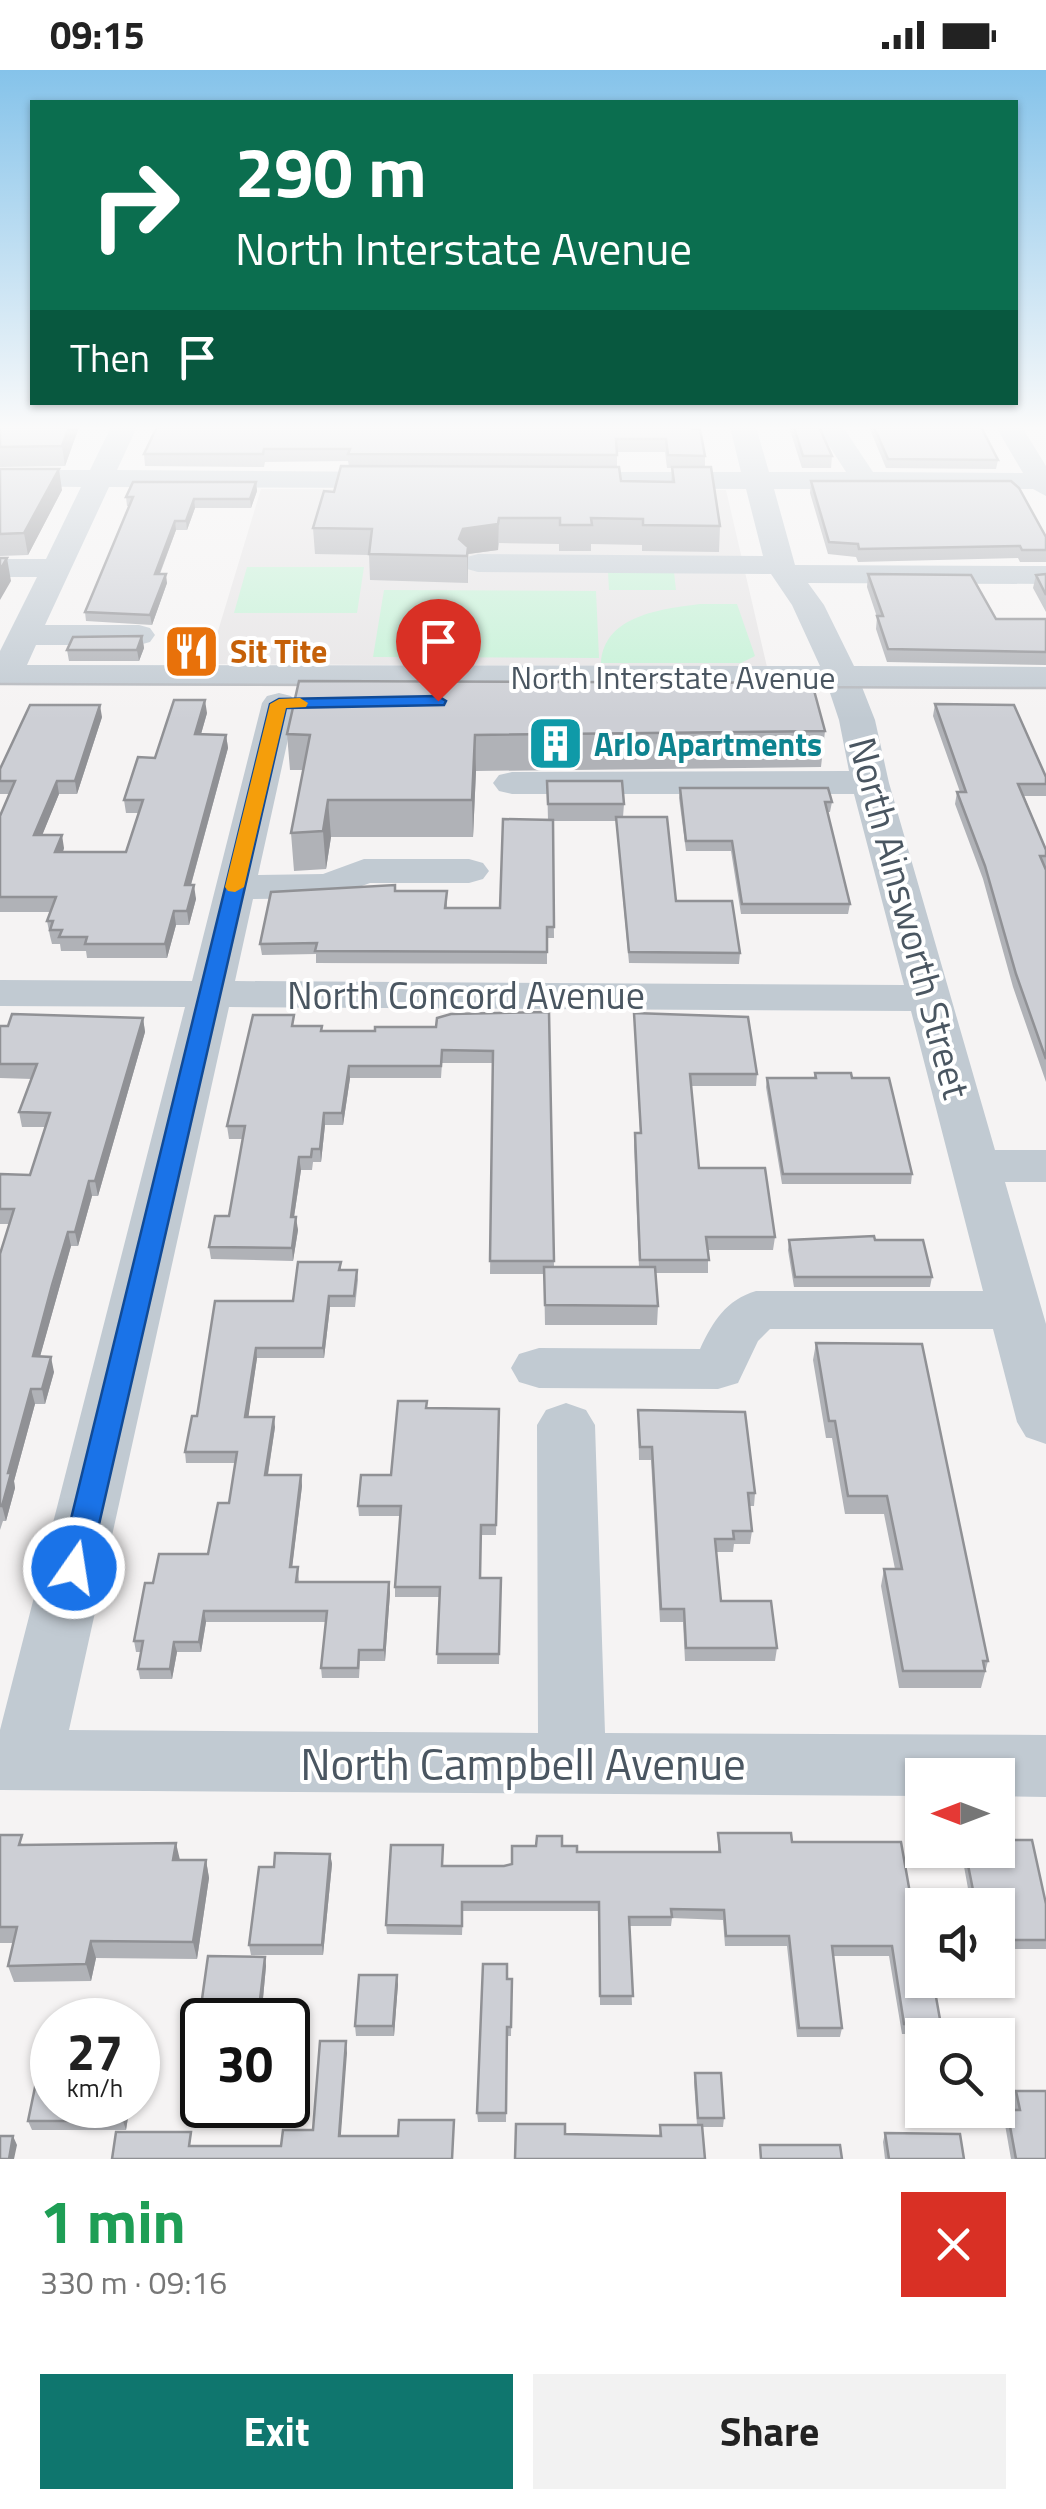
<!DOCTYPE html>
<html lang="en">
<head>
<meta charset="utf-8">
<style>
	:root { --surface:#fff; --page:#f2f2f2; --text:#222; --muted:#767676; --accent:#0f766e }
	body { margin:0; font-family:"Titillium Web",sans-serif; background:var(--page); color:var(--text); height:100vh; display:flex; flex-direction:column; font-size:38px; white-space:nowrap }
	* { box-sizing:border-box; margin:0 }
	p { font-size:32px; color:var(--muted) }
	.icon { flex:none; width:55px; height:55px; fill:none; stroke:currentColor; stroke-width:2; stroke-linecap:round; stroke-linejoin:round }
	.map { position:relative; height:2089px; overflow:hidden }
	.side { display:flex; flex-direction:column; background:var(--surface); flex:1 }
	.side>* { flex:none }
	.guide { position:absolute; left:30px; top:30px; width:988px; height:305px; border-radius:0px; box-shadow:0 2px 8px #0004; background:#0b6e4f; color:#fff; overflow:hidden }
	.needle { width:65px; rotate:270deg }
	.fabs { position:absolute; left:905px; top:1688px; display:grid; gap:20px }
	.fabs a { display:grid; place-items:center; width:110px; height:110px; border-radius:0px; background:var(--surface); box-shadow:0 2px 8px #0004; font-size:50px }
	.speed { position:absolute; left:30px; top:1928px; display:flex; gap:20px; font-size:50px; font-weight:700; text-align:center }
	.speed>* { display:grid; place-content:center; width:130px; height:130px; border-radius:50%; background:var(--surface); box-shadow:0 2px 8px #0004; line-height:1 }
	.speed small { font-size:25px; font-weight:400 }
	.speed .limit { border:5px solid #111; border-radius:15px; background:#fff; color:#111 }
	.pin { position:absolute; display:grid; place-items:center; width:85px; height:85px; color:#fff; margin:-102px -42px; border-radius:50% 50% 50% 0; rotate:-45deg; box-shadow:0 0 10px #0007 }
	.pin .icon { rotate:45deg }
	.me { position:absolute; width:110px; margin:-55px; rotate:13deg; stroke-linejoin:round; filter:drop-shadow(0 0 8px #0008) }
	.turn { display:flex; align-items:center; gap:35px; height:210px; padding:0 40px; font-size:45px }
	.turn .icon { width:130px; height:130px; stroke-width:2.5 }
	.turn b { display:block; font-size:70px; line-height:85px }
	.then { display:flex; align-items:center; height:95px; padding:0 40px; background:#0003; gap:20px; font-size:38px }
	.round { display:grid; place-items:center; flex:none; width:105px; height:105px; border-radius:0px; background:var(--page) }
	.headline { display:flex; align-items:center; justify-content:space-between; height:170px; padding:0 40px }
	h1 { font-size:60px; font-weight:700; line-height:75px; color:#1e9e55 }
	.button { display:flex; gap:20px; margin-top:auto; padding:20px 40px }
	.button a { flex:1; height:115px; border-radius:0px; background:var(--accent); color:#fff; font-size:40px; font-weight:700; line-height:115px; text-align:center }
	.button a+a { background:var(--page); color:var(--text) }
	.status { display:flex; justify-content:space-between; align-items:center; height:70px; padding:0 50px; background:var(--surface); direction:ltr }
	.status svg { height:28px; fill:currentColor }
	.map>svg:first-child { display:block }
	.education { fill:#e6e4e5 }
	.green { fill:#c3f1d5 }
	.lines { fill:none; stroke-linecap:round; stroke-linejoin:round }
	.minor { fill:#c1cad2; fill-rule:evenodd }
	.tram { stroke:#b5b8bd; stroke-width:2.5 }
	.wall { fill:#b0b2b7; fill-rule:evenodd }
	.shaded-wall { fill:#909195 }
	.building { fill:#cdcfd5; stroke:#909195; stroke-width:2.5 }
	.route { fill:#1a73e8; stroke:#114b97; stroke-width:2.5 }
	.slow { fill:#f59e0b }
	.labels { text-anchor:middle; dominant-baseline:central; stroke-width:8; stroke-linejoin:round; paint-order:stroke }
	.far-food-label { font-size:32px; font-weight:bold; fill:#c56008; stroke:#fff; text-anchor:start }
	.far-street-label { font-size:32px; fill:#4a5661; stroke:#fff }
	.far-culture-label { font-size:32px; font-weight:bold; fill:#0d838f; stroke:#fff; text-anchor:start }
	.street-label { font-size:38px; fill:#4a5661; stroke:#fff }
	.near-street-label { font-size:45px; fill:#4a5661; stroke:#fff }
</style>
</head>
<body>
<div class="status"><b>09:15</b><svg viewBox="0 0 49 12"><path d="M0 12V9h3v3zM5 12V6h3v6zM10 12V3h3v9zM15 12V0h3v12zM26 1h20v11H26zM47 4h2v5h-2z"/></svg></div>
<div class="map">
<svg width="1046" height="2089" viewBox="0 0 1046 2089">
	<rect width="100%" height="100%" fill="#f5f3f3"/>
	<path class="education" d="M261,419l465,1 41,177 -559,-3z"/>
	<path class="green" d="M247,497h117l-7,46h-123z
		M608,502h66l2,18h-67z
		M384,520l212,1 3,67 -226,-1z
		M700,534h37l18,52 -14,7h-140c3,-48 61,-54 99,-59z"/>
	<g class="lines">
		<path class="minor" d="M111,357h26l-20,43 286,2 14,8 -14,8 -294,-1 -64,138h94l11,3 5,7 -5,7 -11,3h-103l-9,20 793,1 -28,-61 -21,-31 -293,-2 -11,-3 -4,-6 4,-6 11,-3 285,2 -17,-67 -191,-1 -14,-8 14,-8h186l-11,-45h26l13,45h77l-29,-45h26l30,45 150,1 -27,-46h26l24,39v30l-13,-7h-259l21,76 251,1v18l-238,-1 16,22 30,61 192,1v20h-184l13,33 14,63 106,367h51v32h-41l41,142v120l-20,-7 -9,-15 -24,-93h-223l-12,12 -20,42 -20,6 -179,-1 -20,-6 -8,-14 8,-14 20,-6 161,1c13,-28 26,-49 56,-58h227l-72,-280 -682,-4 -160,723 469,3 -1,-308 9,-15 20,-7 20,7 9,15 10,308 441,2v62l-48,-1v-21h-76v21l-922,-6v-60l185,-723 -185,-1v-26l192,1 70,-278 5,-7 12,-3 12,3 5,7 -38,172 65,-1 41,-15h105l14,4 6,8 -6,8 -14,4h-99l-41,15 -76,1 -18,82 669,4 -50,-191h-342l-13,-3 -6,-8 6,-8 13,-3 337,-1 -10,-51 -11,-33 -828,-2v-34l37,-74h-37v-18h46l35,-72 -81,-1v-16h90z"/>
		<path class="tram" d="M0,614l326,1
			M786,617l260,1"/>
	</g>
	<path class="wall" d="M0,357h79l-14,39 -65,1z
		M692,357l13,29v11l15,59 -1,26 -77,-1v-6l-51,-1v7h-32v-7l-60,-1 -1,7 -30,4v29l-98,-3 -1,-25 -54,-1 -2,-26 36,-62 -1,-5 -83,1 -1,5 -119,-1 -1,-12zM617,382h48l2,16h5l-1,14 -50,-1 -4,-14z
		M789,357h30l13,29 -1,12h-29z
		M869,357h112l17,33 -2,9 -110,-1z
		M0,399l62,21 -34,65 -28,1z
		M811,411l235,56v25h-26l-2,-4 -160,4 -2,-5 -28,-3 -18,-61z
		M256,412l1,9 -6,17h-56l-8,22h-11l-16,44 7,9 -15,42 -66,-4 -1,-9 44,-106h-2l-1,-9z
		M868,504l128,45h50v46l-159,-3 -11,-33 1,-12 -10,-30z
		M1046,504v38l-13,-24 3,-13z
		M142,566l2,12 -5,13h-70l-2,-11z
		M935,634l111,73v19h-22l22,54v232l-33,-95 -30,-108 -28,-75 2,-12h3l-27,-76z
		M207,643l-6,21 25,1 2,13 -37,137 5,14 -7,26h-13l-9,33h-80l-1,-7h-25l-1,-7h-8l-2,-8 -3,-15 4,-9h-51v-96l9,-22h-9v-25l102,-52 -25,77h-18l-17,41 22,13 -1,4h63l12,-39h-12l-2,-13 31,-42z
		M825,661l-4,36 -345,4 -3,66h-142l-5,32 -32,2 -3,-38 12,-63h-13l-3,-36z
		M547,711l77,23 -1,13 53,84 64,52 -1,11 -110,-1 -13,-142h-63l1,117h-7v26l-231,-1v-9l-54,1 -2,-11 136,-53 51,11v6h53l48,-88z
		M680,718l152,14 -2,10h-2l22,92 -2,10h-107l-10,-63h-45l-7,-53z
		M549,942l5,255h85l-5,-122 1,-12h5l-6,-120 123,61 -1,12h-65l8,82 76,69 -2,13h-65v23h-52l2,33 -1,19h-112l-1,-51h-54l3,-211h-51l-1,15h-91l-7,47h-18l-4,37h-8l-1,8h-11l-7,47 4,13 -5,31 -82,-2 -2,-12 20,-31 14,-77h-14l-2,-13 68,-100h27v5h53l61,-4z
		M143,948l2,14 -47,164h-6l-14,50h-7l-31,110 14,16 -9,32h-10l-21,77 1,7 -9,33h-3l-3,9v-276l9,-30h-9v-50l30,1 16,-48h-24l-3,-15 13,-33 -32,-1v-52z
		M815,1003l37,5 60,96 -1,10h-129l-16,-97 1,-9h47z
		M789,1170h86l57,37 -2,10h-136l-6,-37z
		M341,1192v8h16l1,10 -3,27h-25l-6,51h-67l-9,59 27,10 -7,48h33l1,11 -10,81h6l1,15h90l1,11 -5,68h-25l-1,17h-37l-1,-10 5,-46h-120l-5,30h-24l-5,27h-32l-2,-10 3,-17h-5l-2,-11 19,-58 55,-29 21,-51 6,-40h-49l-1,-11 12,-36 96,-115z
		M816,1273l172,318 -7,27h-82l-18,-102 3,-17h11l-11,-55h-39l-13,-76h-6l-13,-78z
		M427,1338l72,1 -3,126h-15l-1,43h21l-2,86h-62l2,-67h-44v-10l6,-71h-42l-1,-10 33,-31z
		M638,1340l117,83 -1,13h-5l3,25 -2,13h-16l-1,8h-17l5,49 56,47 -2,13h-90l-2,-39h-23l-9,-162h-12z
		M718,1763l74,9 128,108 21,75 -3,9h-36l-13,-78h-56l9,72 -2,9h-43l-10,-91h-62l-2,-26 -51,-2 -1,8h-42l3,79h-32l-1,-94h-136l-1,24 -75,-1 -1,-9 57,-59h61l58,-20 15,6h141z
		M0,1765l25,10 155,15h26l3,18 -12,81 -101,-1 -5,23 -77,1 -6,-16 5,-23h-13z
		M961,1780h37l48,54v45h-48v-44h-27z
		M330,1784l2,10 -9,91h-72l-2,-10 25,-78z
		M265,1887l1,9 -4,43 -58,-1 -2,-9z
		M507,1909h5l-1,57h-4l-1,86h-28l-1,-9z
		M398,1914l-4,52h-38l-1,-10z
		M695,2003l29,45 -1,9h-21l3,32 -140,-25 94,2 1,-11h37l-3,-43z
		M1016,2021l30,68h-35l-7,-40 3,-9h8l-2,-10z
		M130,2035l-4,25h-94l-4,-9z
		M885,2063l79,26h-79l-2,-17z"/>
	<path class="shaded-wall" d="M69,357h10l-14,39 -3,-20z
		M59,399l3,21 -34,65 -4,-22z
		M256,412l1,9 -6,17 -1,-9z
		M194,429l1,9 -8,22 -1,-9z
		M499,448l-1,32 -30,4v29l-1,-29 -8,-15 4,-10z
		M175,451l1,9 -20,53 -1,-9z
		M7,488l4,23 -11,19v-30z
		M166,504l1,9 -15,42 -2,-10z
		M142,566l2,12 -5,13 -2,-11z
		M205,630l2,13 -10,35 -2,-14z
		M100,635l2,12 -25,77 -2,-13z
		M226,665l2,13 -41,151 -2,-14z
		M475,665l1,36 -3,66 -1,-37z
		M57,711l2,13 -22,54 -3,-13z
		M328,730l3,37 -5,32 -3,-38z
		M62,765l2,13 -6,18 -3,-14z
		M194,815l2,14 -7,26 -2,-14z
		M174,841l2,14 -9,33 -2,-14z
		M143,948l2,14 -47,164 -3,-15z
		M349,996l1,12 -7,47 -1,-12z
		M324,1043l1,12 -4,37 -1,-13z
		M299,1087l2,13 -9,60 -1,-13z
		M89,1111l3,15 -14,50 -3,-14z
		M296,1147l2,13 -5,31 -1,-13z
		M68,1162l3,14 -35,125 -3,-15z
		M329,1226l1,11 -6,51 -1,-10z
		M256,1278l1,10 -10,69 -2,-10z
		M51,1287l3,15 -9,32 -3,-15z
		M31,1319l4,15 -21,77 1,7 -9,33 -4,-15 6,-33z
		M274,1347l1,10 -9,59 -1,-11z
		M301,1405l1,11 -11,91 -1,-10z
		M389,1512l1,11 -5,68 -1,-11z
		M204,1541l2,11 -5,30 -2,-10z
		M174,1572l3,10 -5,27 -2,-10z
		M176,1773l4,17h-7z
		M330,1784l2,10 -9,91 -1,-10z
		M206,1790l3,18 -12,81 -4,-17z
		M91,1871l5,17 -5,23 -5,-17z
		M265,1887l1,9 -4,43 -2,-9z
		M397,1905l1,9 -4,52 -1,-10z
		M346,1971l1,12 -7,94 -1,-11z
		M126,2035h4l-4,25 -3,-9z
		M13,2066l4,9 -3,14h-5z"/>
	<path class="building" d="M0,357h69l-7,19 -62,1z
		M157,357h535l1,2h7l5,27 -37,-1 -2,-16h-50l1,16 -269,-1 2,-5h-86l-1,5h-119z
		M794,357h25l13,29h-29z
		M874,357h107l17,33 -110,-1z
		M341,396l278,1 2,14 53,1 -2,-15h39l9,59 -77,-1v-6l-52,-1 1,7h-32v-7h-61l-1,6 -35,5 -4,10 9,8 -1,9 -98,-2 3,-25 -59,-1 11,-37 10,1z
		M0,399h59l-35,64 -24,1z
		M811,411h200l8,7 27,49v13h-24l-2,-4 -161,3 -1,-5 -29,-2z
		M133,412h123l-6,17h-56l-8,22h-11l-20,53h11l-16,41 -65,-3 48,-115h-7z
		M0,488h7l-7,12z
		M868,504l103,1 25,44h50v33l-158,-3 -11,-33h6z
		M1046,504v21l-10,-20z
		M142,566l-5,14h-70l6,-13z
		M299,611l513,2 13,48 -350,4 -3,65h-144l-5,31 -32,2 19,-98 -23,-1z
		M174,630h31l-10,34 31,1 -41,150h9l-7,26h-13l-9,33h-80l2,-7h-28l3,-7h-12l3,-9h-6l9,-24h-56v-81l15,-35h-15v-12l30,-64h70l-25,76h-18l-23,54h28l-7,17h71l17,-52h-19l14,-43 17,1z
		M935,634l79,1 32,72v7h-28l28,66v6h-6l6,14v189l-30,-85 -31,-108 -28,-74h9z
		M547,711h75l2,23h-76z
		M680,718h148l4,14h-7l25,102h-108l-10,-63h-46z
		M616,747h51l9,84h56l8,52 -111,-1z
		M503,749l50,1 1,107h-7v25l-232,-1 2,-8 -57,1 11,-52 124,-7v6h52l-2,17h55z
		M549,942l5,249h-64l3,-210 -51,-1 -1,16h-92l-7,47h-18l-4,36h-8l-1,8h-12l-8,60h5l-4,31 -83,-1 6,-31h14l16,-90h-18l26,-111h41l-2,11h30l-1,5h54v-4h61l1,-9 14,-4z
		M634,943l114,4 9,57h-67l9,94h66l10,69h-69l3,23h-69l-5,-127h6z
		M12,944l131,4 -48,163h-6l-14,51h-7l-16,53 -19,71 18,1 -9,32h-11l-23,84h3l-9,33h-2v-252l14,-45h-14v-35l30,1 20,-62 -31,-1 18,-48h-37v-38h8z
		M815,1003h36l1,5h37l23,96h-129l-16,-96h49z
		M874,1166l1,4h48l9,37h-137l-6,-37z
		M298,1192h43l-2,8h18l-3,26h-25l-6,52h-67l-11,69h29l-9,58h36l-11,92h8l-2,15h93l-5,68h-25l-1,18h-37l6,-57h-123l-5,31h-25l-4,27h-32l5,-28h-9l11,-58h8l6,-29h49l10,-51h11l8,-51h-52l7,-36h5l18,-115h78z
		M544,1197h111l3,39 -113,-1z
		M816,1273l106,1 66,317h-5l2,10h-82l-19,-102h18l-15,-73h-39l-13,-75h-6z
		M398,1331h29l-1,7 73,1 -3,116h-15l-1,53h21l-2,76h-62l3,-67h-45l6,-81h-43l3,-31h30z
		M638,1340l107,2 10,81h-7l4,38h-19l1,8h-19l6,62h50l6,47h-91l-2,-39h-23l-9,-162h-12z
		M718,1763h73l1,9h109l19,108h2v30h11l8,45 -37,-1 -12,-78h-60l10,82h-43l-10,-92h-63l-2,-26 -53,-1 1,8h-43l4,79h-33l-1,-94h-137v24l-76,-1 5,-80h52l-1,21h62l8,-2v-18h24l1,-10h25v10h15v6h143z
		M0,1765h22l-3,10 157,-2 -3,17h33l-13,82 -102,-1 -5,23 -78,2 9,-39h-17z
		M998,1770h34l14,64v36h-48v-35h-22l-11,-55h33z
		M275,1783l55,1 -8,91h-73l10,-78h15z
		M208,1886l57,1 -5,43 -58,-1z
		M483,1894h24v15h5l-1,48h-4l-1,86h-29z
		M359,1905h38l-4,51h-38z
		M45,1969h7v66h74l-3,16h-95z
		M320,1971h26l-7,95h59l1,-16h55l-2,39h-340l4,-27h75l-2,14h92l2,-16h30z
		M695,2003h26l3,45h-26z
		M1016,2021h30v68h-30l-9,-49h13z
		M516,2054h49v10l96,2 -1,-11h42l3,34h-190z
		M885,2063l75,1 4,25h-75z
		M0,2066h13l-4,23h-9z
		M760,2075h80l2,14h-81z"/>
	<linearGradient id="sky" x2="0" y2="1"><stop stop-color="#85c3ea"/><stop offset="0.55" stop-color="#fafafa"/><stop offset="1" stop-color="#fafafa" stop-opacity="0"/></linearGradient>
	<rect width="1046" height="650" fill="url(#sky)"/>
	<path class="route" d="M438,626l8,5 -2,4 -158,3 -197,860 -5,9 -10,4 -11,-4 -4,-9 211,-864 9,-5z"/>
	<path class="slow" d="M300,628l8,5 -2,4 -20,1 -42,179 -9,5 -7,-1 -3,-4 45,-183 9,-5z"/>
	<defs>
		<symbol id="restaurant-square" viewBox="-11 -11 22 22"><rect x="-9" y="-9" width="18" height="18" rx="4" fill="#e8710a" stroke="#fff"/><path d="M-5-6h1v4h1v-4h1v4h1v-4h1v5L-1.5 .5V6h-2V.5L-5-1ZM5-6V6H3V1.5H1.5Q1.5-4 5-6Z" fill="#fff"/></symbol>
		<symbol id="building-square" viewBox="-11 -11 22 22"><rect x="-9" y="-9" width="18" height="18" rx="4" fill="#0f9aa8" stroke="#fff"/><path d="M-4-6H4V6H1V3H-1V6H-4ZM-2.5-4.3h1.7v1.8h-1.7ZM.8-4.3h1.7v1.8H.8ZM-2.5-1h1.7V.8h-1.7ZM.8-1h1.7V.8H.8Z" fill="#fff"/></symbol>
	</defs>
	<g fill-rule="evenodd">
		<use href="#restaurant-square" x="160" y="550" width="63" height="63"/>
		<use href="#building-square" x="524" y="642" width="63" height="63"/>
	</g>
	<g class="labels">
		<g class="far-food-label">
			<text x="230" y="581">Sit Tite</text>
		</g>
		<g class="far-street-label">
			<text x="673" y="607">North Interstate Avenue</text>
		</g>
		<g class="far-culture-label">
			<text x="594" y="674">Arlo Apartments</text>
		</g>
		<g class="street-label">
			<text transform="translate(910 848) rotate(75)">North Ainsworth Street</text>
			<text x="466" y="925">North Concord Avenue</text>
		</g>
		<g class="near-street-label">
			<text x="523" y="1693">North Campbell Avenue</text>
		</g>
	</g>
</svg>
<div class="fabs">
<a><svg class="needle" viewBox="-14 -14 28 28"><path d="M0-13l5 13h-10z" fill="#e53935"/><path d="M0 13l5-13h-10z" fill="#767676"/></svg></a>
<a><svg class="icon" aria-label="sound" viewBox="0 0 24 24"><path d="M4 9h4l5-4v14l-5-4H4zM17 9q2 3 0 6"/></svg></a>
<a><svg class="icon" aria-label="search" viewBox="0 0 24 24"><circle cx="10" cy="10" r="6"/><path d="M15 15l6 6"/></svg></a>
</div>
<div class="speed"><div>27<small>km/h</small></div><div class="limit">30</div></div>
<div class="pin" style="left:438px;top:631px;background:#d93025"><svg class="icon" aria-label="arrive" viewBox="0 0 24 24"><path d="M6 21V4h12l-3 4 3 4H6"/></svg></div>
<svg class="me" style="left:74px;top:1498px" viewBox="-20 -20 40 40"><circle r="17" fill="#1a73e8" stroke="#fff" stroke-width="3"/><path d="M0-11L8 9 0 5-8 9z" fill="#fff"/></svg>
<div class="guide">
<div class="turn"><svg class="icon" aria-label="right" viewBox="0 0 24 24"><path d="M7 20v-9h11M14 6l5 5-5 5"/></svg><div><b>290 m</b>North Interstate Avenue</div></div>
<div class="then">Then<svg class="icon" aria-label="arrive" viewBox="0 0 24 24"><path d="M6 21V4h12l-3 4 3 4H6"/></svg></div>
</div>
</div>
<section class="side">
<div class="headline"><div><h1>1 min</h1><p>330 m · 09:16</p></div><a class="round" style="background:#d93025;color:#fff"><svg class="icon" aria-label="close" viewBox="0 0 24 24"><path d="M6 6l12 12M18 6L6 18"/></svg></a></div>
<div class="button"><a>Exit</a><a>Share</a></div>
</section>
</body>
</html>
